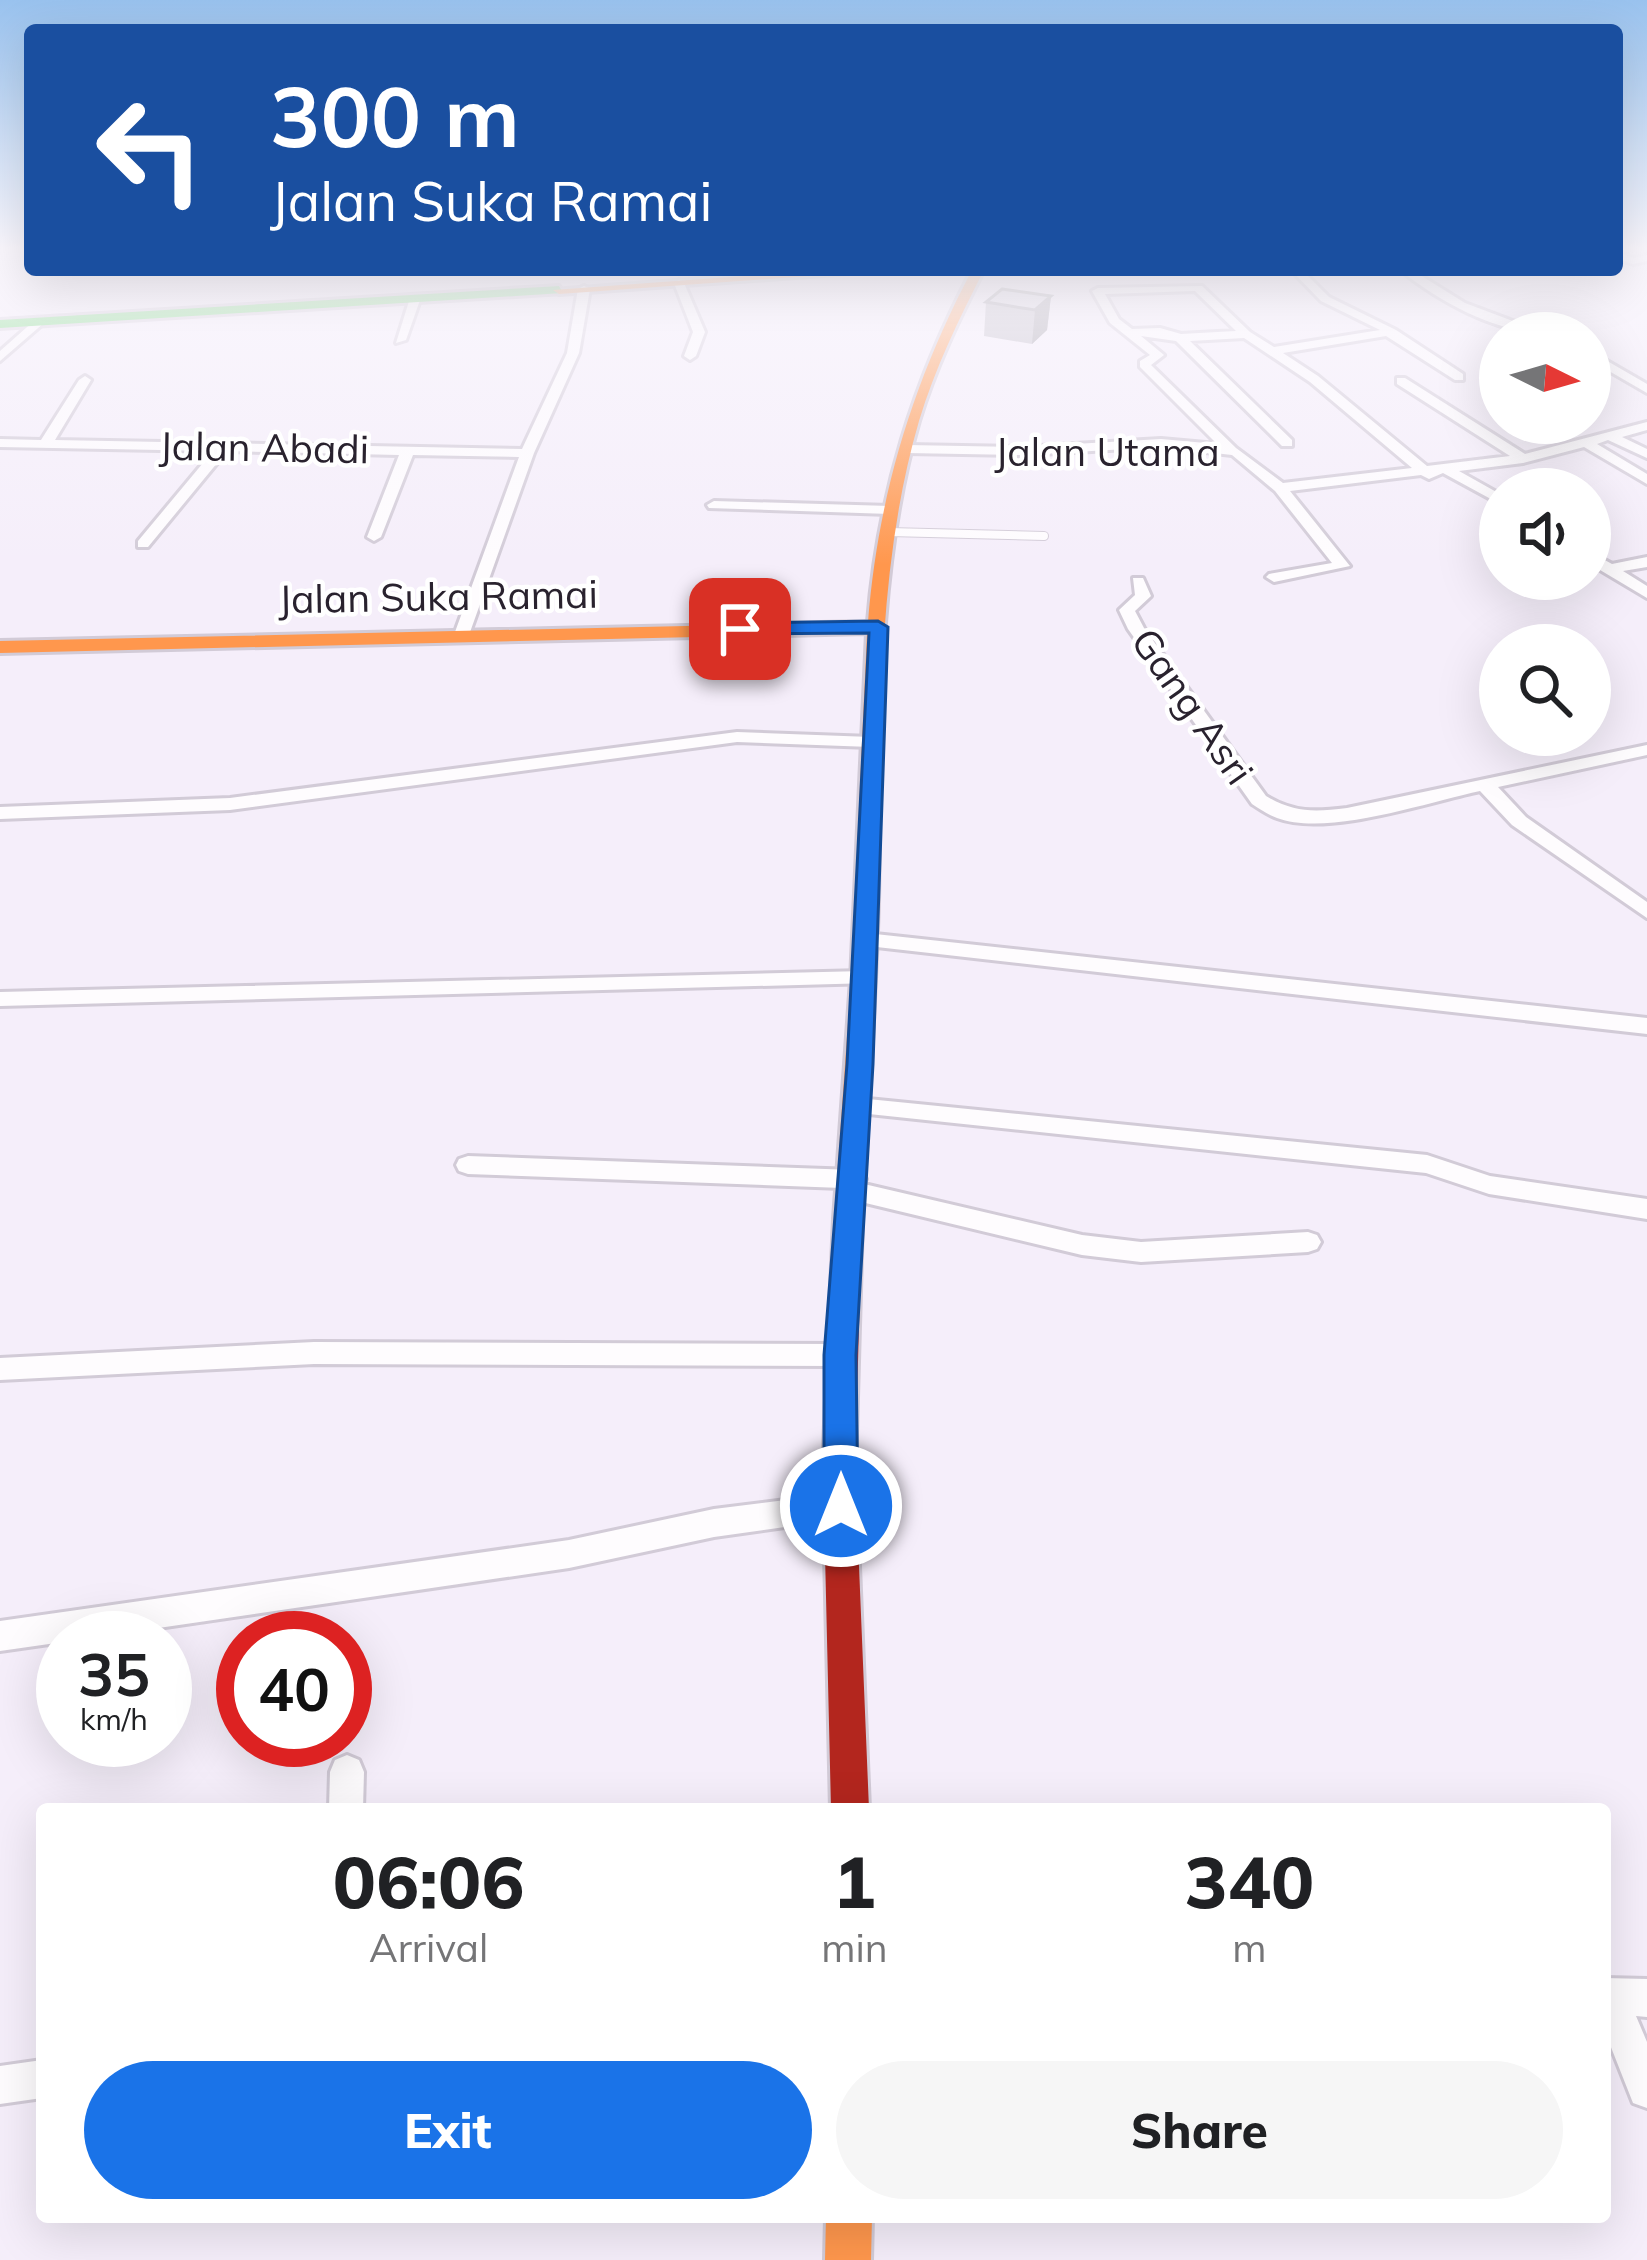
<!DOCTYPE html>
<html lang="en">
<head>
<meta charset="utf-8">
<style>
	:root { --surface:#fff; --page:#f6f6f6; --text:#202124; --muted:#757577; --accent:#1a73e8 }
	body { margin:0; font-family:Mulish,sans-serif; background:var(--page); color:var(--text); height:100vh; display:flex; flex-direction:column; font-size:45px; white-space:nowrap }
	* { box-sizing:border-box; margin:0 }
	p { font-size:39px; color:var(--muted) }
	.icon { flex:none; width:66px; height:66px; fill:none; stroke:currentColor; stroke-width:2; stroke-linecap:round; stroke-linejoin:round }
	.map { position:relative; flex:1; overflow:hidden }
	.sheet { position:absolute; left:36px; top:1803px; width:1575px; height:420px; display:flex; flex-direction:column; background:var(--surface); border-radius:12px; box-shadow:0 12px 48px #0002 }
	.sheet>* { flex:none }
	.top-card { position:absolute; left:24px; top:24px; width:1599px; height:252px; border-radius:12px; box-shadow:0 12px 48px #0002; background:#1a4fa0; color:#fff; overflow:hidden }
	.needle { width:78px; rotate:95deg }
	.controls { position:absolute; left:1479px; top:312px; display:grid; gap:24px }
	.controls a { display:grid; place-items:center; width:132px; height:132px; border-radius:50%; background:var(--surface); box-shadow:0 12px 48px #0002; font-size:60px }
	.speed { position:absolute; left:36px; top:1611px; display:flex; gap:24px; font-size:60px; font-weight:700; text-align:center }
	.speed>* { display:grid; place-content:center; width:156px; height:156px; border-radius:50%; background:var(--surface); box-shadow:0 12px 48px #0002; line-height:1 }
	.speed small { font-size:30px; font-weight:400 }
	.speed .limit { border:18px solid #d22; background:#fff; color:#111 }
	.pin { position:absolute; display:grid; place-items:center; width:102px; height:102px; color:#fff; margin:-51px; border-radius:24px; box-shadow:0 6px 18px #0006 }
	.me { position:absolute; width:132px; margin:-66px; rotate:0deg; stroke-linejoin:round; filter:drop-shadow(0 0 9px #0008) }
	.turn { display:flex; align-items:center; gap:42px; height:252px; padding:0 48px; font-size:54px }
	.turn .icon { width:156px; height:156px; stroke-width:2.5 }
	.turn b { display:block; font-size:84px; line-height:102px }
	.eta { display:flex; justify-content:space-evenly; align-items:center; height:204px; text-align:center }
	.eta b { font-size:72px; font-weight:800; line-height:84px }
	.primary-button { display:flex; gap:24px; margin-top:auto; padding:24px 48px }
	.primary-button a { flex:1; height:138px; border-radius:72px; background:var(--accent); color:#fff; font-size:48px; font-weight:800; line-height:138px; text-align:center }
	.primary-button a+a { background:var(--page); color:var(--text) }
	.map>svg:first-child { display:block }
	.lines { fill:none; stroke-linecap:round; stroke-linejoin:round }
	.lane-casing { stroke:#d2cbd7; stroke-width:10 }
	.street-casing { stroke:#d2cbd7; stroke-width:6 }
	.fast-casing { stroke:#d2cbd7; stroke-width:6 }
	.slow-casing { stroke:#d2cbd7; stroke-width:6 }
	.jam-casing { stroke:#d2cbd7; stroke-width:6 }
	.lane { stroke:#fefcfe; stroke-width:8 }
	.street { fill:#fefcfe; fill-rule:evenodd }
	.fast { fill:#63d668; fill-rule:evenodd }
	.slow { fill:#ff974d; fill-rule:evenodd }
	.jam { fill:#b3261e; fill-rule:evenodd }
	.wall { fill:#bbb7c2 }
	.shaded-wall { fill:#98959e }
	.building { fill:#d9d5e1; stroke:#98959e; stroke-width:3 }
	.route { fill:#1a73e8; stroke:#114b97; stroke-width:3 }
	.labels { text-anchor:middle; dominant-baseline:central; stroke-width:9; stroke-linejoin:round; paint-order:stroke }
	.far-street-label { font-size:39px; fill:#29222e; stroke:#fff }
</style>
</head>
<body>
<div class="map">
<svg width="1647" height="2260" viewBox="0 0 1647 2260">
	<rect width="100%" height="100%" fill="#f5eefa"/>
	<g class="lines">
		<defs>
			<path id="lane" d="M889,532l155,4"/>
			<path id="street" d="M1617,252l17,6 13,-3v6l-14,3 -16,-5z
				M1291,270h11l27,27 67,33 67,44v6h-8l-69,-44 -103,17 35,23 109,90 83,-10 -113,-72v-6h8l120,76 122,-32v8l-25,7 25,12v9l-39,-18 -11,4 50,30v10l-63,-37 -61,16 -64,8 41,23v10l-57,-31 -14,6 -8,-4 -131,16 60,75 -76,16 -8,-5 3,-3 63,-11 -57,-72 -43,-36 -71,-8 -138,8 -116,-2 -7,-4 7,-4 116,2 138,-8 56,5 -77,-77v-6l10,-6 -40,-32 -18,-32 6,-3 104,-2 48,46 24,15 106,-17 -59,-29zM1195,291l41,40 -55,3 -21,-6 -28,1 -13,-10 -14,-25zM1141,336l35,5 106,105h10v-6l-102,-99 54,-3 66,44 102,86 -129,15 -47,-35 -85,-83 13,-10z
				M1400,270h12l53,33 80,30c-50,0 -108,-33 -145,-63z
				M679,280l5,3 21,49 -9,24 -6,4 -6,-4 9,-24 -19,-49z
				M584,286l6,3 -11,64 -45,100 -65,182 -14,-3 64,-175 -106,-2 -32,82 -7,4 -7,-4 32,-82 -172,-4 -79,96h-10v-6l75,-90 -213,-4v-8l41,1 38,-60 6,-4 6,4 -36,60 467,9 45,-96 11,-64z
				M410,298l10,2 -14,40 -10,3z
				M35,320l10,2 -45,39v-10z
				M1590,351l57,33v9l-57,-33z
				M714,501l176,5 7,4 -7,4 -181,-6 -2,-3z
				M1590,552l22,12 35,-7v10l-24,4 24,15v12l-57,-34z
				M1133,578h10l8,18 -16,15 9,17 122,168c28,17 49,16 81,12l300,-63v10l-149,32 28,30 121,85v16l-135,-93 -32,-34c-52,11 -153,46 -203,27 -9,-3 -17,-9 -25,-14l-124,-175 -9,-19 16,-15z
				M737,732l134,5 9,5 -9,5 -134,-5 -507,68 -230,9v-12l230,-9z
				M866,933l781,85v16l-788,-89 -4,-5 4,-5z
				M864,971l11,7 -3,5 -872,23v-14z
				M858,1098l569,57 63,21 157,23v20l-158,-25 -63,-21 -576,-61 -4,-6 4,-6z
				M468,1156l386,14 9,3 3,6 -2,5 218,51 59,7 167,-10 9,3 4,7 -4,7 -9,3 -167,10 -59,-7 -229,-55 -9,-2 -2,-10 -374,-14 -9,-3 -3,-6 3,-6z
				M314,1342l526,2 10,3 4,8 -4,8 -10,3 -526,-2 -314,16v-22z
				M841,1493l11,4 4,9 -4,9 -11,4 -127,18 -145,31 -479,70h-27v4l-63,9v-30l569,-81 145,-31z
				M347,1755l12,5 5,12 -1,37h-34l1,-37 5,-12z
				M1605,1978l42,1v38l-11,-1 11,26v66l-14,-5 -28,-71z
				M42,2060v38l-42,6v-38z"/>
			<path id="fast" d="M559,286l4,7 -563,35v-8z"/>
			<path id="slow" d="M827,270h66l-334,24 -6,-4z
				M972,270h12c-25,49 -49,98 -65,151 -45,155 -38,319 -41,479 -3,106 -10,213 -16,319l-4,8h-20l-4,-8 17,-239 16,-347 -867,20v-12l868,-19c10,-127 45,-240 104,-352z
				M826,2217h46l-1,43h-46z"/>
			<path id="jam" d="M848,1208l10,3 4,8 -7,250 14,340h-38l-8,-340 11,-250 4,-8z"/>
		</defs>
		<use href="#lane" class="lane-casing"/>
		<use href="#street" class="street-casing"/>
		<use href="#fast" class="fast-casing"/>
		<use href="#slow" class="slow-casing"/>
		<use href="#jam" class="jam-casing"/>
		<use href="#lane" class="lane"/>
		<use href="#street" class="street"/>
		<use href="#fast" class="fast"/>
		<use href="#slow" class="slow"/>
		<use href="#jam" class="jam"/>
	</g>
	<path class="wall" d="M1051,296l-4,34 -15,14 -48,-8 2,-34z"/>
	<path class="shaded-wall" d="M1051,296l-4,34 -15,14 3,-34z"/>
	<path class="building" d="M1002,289l49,7 -16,14 -49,-8z"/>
	<linearGradient id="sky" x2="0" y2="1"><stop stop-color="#99c2ee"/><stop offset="0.44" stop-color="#faf7fd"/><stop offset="1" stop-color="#faf7fd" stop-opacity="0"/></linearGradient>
	<rect width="1647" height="565" fill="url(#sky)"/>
	<path class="route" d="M878,621l10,6 -15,437 -17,291 2,151 -5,11 -12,4 -12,-4 -5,-11v-151l23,-291 22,-431 -129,1 -9,-5 9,-6z"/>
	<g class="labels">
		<g class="far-street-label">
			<text transform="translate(264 447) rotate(1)">Jalan Abadi</text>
			<text x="1107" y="451">Jalan Utama</text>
			<text transform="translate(438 596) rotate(-1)">Jalan Suka Ramai</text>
			<text transform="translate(1193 706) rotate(55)">Gang Asri</text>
		</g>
	</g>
</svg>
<div class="controls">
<a><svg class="needle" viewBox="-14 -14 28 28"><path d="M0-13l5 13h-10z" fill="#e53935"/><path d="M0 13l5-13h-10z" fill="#757577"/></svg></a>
<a><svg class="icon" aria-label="sound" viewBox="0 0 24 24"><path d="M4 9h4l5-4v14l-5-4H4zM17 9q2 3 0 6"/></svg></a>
<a><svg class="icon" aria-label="search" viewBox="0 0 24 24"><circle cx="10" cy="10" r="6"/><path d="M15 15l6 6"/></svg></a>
</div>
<div class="speed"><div>35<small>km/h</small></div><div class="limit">40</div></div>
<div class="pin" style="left:740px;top:629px;background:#d93025"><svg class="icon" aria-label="arrive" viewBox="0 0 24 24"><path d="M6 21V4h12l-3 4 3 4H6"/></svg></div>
<svg class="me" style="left:841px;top:1506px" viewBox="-20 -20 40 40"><circle r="17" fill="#1a73e8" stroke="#fff" stroke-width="3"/><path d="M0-11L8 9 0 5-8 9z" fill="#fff"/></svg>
<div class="top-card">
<div class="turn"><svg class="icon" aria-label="left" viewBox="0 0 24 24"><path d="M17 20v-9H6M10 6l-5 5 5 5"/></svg><div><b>300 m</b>Jalan Suka Ramai</div></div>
</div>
<section class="sheet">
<div class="eta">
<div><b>06:06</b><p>Arrival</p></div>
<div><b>1</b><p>min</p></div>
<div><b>340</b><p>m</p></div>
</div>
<div class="primary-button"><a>Exit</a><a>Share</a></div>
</section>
</div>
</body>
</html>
